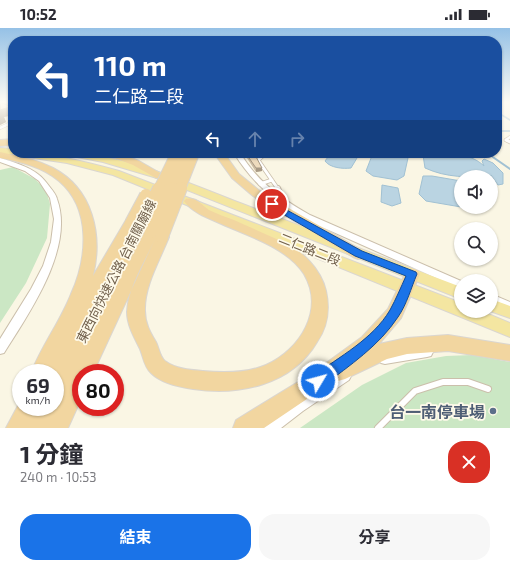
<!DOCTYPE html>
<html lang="zh-TW">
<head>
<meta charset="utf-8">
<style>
	:root { --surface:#fff; --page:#f7f7f7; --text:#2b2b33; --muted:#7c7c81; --accent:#1a73e8 }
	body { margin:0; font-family:"Exo 2","Noto Sans TC",sans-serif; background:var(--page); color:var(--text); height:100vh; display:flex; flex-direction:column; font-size:15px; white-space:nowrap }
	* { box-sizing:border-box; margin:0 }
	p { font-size:13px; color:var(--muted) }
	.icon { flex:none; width:22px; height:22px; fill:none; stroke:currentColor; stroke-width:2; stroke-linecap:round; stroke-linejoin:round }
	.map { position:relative; height:400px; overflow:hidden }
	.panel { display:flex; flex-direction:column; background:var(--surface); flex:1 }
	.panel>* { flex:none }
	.guide { position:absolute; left:8px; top:8px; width:494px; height:122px; border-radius:16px; box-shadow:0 1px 3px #0004; background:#1a4fa0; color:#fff; overflow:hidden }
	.buttons { position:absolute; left:454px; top:142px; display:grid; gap:8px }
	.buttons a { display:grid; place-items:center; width:44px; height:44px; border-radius:50%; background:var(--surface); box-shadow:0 1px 3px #0004; font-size:20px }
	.speed { position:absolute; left:12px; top:336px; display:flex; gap:8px; font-size:20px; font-weight:700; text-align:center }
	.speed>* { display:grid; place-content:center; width:52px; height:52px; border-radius:50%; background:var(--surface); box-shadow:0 1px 3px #0004; line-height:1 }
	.speed small { font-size:10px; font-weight:400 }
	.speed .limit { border:6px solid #d22; background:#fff; color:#111 }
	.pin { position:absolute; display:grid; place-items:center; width:34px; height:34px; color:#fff; margin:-17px; border:2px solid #fff; border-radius:50%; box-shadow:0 1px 4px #0007 }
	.me { position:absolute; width:44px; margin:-22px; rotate:53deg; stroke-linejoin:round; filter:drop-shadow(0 0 3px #0008) }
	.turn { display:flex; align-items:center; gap:14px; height:84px; padding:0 20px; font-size:18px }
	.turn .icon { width:52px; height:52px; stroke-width:2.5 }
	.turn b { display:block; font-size:28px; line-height:34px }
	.lanes { display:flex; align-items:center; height:38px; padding:0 20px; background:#0003; justify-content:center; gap:20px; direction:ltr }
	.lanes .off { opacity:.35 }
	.round { display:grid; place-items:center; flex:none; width:42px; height:42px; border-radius:16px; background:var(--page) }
	.head { display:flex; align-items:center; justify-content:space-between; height:68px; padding:0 20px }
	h1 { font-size:24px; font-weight:700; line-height:30px }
	.cta { display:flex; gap:8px; margin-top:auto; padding:8px 20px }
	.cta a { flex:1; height:46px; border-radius:16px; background:var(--accent); color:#fff; font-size:16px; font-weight:700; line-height:46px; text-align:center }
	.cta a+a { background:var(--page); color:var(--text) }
	.status { display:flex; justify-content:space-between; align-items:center; height:28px; padding:0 20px; background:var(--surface); direction:ltr }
	.status svg { height:11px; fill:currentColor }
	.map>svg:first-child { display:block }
	.green { fill:#cbe7c4 }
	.water { fill:#bad4e2; stroke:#a1c1d3 }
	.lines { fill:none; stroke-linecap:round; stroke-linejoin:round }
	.stream-far1 { stroke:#a1c1d3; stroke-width:1.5 }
	.stream { stroke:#a1c1d3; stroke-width:2 }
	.service-far3-casing { stroke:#cbbfab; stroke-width:3.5 }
	.service-far2-casing { stroke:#cbbfab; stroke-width:4.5 }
	.service-far1-casing { stroke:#cbbfab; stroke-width:6 }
	.service-casing { stroke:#cbbfab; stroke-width:8 }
	.minor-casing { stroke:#cbbfab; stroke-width:2 }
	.primary-casing { stroke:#dad6d0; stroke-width:2 }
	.trunk-casing { stroke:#dad6d0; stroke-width:2 }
	.service-far3 { stroke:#fff; stroke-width:2.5 }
	.service-far2 { stroke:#fff; stroke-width:3 }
	.service-far1 { stroke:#fff; stroke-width:4 }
	.service { stroke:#fff; stroke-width:6 }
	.minor { fill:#fff; fill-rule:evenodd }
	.primary { fill:#f4e6a1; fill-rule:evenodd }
	.trunk { fill:#f2d6a0; fill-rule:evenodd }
	.trunk-bridge-far1-casing { stroke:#dad6d0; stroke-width:12; stroke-linecap:butt }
	.trunk-bridge-casing { stroke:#dad6d0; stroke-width:14; stroke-linecap:butt }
	.trunk-bridge-far1 { stroke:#f2d6a0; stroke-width:10 }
	.trunk-bridge { stroke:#f2d6a0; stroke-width:12 }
	.wall { fill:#cdbca3 }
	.shaded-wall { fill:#a79985 }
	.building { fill:#eedbbe; stroke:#a79985 }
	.route { fill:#1a73e8; stroke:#114b97 }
	.service-dot { fill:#5c6f8a; stroke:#fefaea; stroke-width:1.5 }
	.labels { text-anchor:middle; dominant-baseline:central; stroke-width:3.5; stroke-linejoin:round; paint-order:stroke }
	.street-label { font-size:13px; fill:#71604c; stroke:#fefaea }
	.near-service-label { font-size:16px; font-weight:bold; fill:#4e5e75; stroke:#fefaea; text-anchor:end }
</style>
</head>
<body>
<div class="status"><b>10:52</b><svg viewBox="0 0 49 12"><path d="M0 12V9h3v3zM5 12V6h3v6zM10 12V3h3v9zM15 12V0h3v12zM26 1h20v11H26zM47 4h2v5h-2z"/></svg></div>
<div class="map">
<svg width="510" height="400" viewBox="0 0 510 400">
	<rect width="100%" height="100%" fill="#faf6e4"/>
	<path class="green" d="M13,139l22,12 11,11 4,14 -3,34 -21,45 -26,40v-153z
		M472,327l38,7v66h-210l62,-43 44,-22 40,-7z"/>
	<path class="water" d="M331,125h29l-9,15c-8,1 -21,0 -26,-7z
		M373,125h27l8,5 -4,18 -7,4 -24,-4 -7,-5z
		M427,125c18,0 43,-1 57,13l-2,-5 2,-2 9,4 10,10v11l-5,1 -7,-10v2c-24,0 -44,1 -66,-9l-2,-13z
		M423,148h9l29,5v26l-35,-6 -7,-7z
		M382,157l16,3 3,15 -9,3 -11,-4z"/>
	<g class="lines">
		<path class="stream-far1" d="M497,84l13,8
			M497,103h13"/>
		<path class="stream" d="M487,125l23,16"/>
		<defs>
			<path id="service-far3" d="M0,100l13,-6
				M508,113l-2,-1 4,-3"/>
			<path id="service-far2" d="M506,112l4,2
				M266,125l-8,7 20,29
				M260,156l12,-4"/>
			<path id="service-far1" d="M278,160l6,14"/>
			<path id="service" d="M378,400l37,-37 28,-9h25l20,7"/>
			<path id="minor" d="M234,125h6c18,29 40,45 70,62l151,66v8l-157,-70c-30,-19 -51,-35 -70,-66z
				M0,130c13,4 28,8 39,17 4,3 7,7 10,11 3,4 7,8 8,13 18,49 -28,114 -53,154l-4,1v-15l31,-50 12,-23 8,-24 3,-23 -4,-21 -11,-17 -14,-10 -25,-9z
				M491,266l19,8v8l-19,-8z
				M427,319l4,1 2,4 -2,4 -4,1 -42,7 -4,-1 -2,-4 2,-4 4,-1z
				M345,342l4,2 2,4 -2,4 -46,31 -22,17h-18l2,-5 28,-22z"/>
			<path id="primary" d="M0,120l13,1v4c38,0 70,8 106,18l342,132v8h20l29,12v14l-397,-162 -46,-12 -47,-7 -4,-2h-16z
				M66,125c55,0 122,30 174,50 73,28 147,56 221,84v12l-304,-121 -54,-16 -36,-7z
				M491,271l19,7v12l-20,-7z"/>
			<path id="trunk" d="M13,111v6l-13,1v-6z
				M0,124c18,4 36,7 53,16 40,21 50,67 40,108l33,-56h10l1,4h8l1,3 -18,38 18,-36h10l2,3 -3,5 2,-3 5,-1 5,1 2,3c-9,23 -25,49 -24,74 0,12 5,21 11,31 3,6 4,15 9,19 11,8 25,9 38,10 20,2 44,2 63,-6 34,-15 59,-55 38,-91 -17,-27 -59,-39 -87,-52 -12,-5 -26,-11 -33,-21l2,-2c9,-3 16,6 23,11 8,4 17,7 25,10 16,7 31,14 47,21 20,8 40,28 45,50 4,18 2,35 -9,51 -25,43 -78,54 -124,47 -14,-2 -32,-6 -42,-16 -7,-6 -8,-17 -11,-24 -6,-12 -13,-24 -13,-37 1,-25 18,-51 28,-73l-62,134h-12v26l-13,29h-62l15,-28v7h34l5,-10 -5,2v-26h-24c11,-28 29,-51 40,-79 16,-35 21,-85 -12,-113 -16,-14 -38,-19 -59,-23z
				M34,125h11l-8,5 -5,-3z
				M105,125h14l20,8 26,15 -1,2h-8l-23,-13 -26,-10z
				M214,125h10l15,21 22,18 102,59 2,3 -2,3 -5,2 -5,-2 -100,-61 -21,-18z
				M412,241l5,1 3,4 -19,44 -22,26 28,-6 41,-3 62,10v16l-62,-10 -41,3 -20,5 -42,20 -7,2 -3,-1 -71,48h-31l3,-8 75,-46 51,-37 26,-28 19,-39z"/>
		</defs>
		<use href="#service-far3" class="service-far3-casing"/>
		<use href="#service-far2" class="service-far2-casing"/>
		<use href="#service-far1" class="service-far1-casing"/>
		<use href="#service" class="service-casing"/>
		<use href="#minor" class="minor-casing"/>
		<use href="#primary" class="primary-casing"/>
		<use href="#trunk" class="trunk-casing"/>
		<use href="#service-far3" class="service-far3"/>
		<use href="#service-far2" class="service-far2"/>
		<use href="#service-far1" class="service-far1"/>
		<use href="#service" class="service"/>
		<use href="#minor" class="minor"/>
		<use href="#primary" class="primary"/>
		<use href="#trunk" class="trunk"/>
		<defs>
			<path id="trunk-bridge-far1" d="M159,161l16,-33
				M170,161l15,-35
				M180,161l13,-33"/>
			<path id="trunk-bridge" d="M131,195l15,-28
				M140,199l19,-39
				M151,204l19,-44
				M162,209l19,-49"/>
		</defs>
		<use href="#trunk-bridge-far1" class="trunk-bridge-far1-casing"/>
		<use href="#trunk-bridge" class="trunk-bridge-casing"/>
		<use href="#trunk-bridge-far1" class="trunk-bridge-far1"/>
		<use href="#trunk-bridge" class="trunk-bridge"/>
	</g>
	<path class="wall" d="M0,74h13v13l-9,2 2,5 -6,3z
		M247,127l15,16 -6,1 -9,-14z"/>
	<path class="shaded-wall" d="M13,78v9l-9,2 2,5 -6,3v-15z
		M256,140h6v3l-6,1z"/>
	<path class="building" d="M0,74l9,4 3,-1v-3h1v4l-13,4z
		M250,125h4l8,15h-6l-9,-13z"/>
	<linearGradient id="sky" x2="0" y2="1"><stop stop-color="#95c1e6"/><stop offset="0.57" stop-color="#fdfbf3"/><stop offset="1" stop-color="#fdfbf3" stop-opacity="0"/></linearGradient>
	<rect width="510" height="130" fill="url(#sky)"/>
	<path class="route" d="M272,174l90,49 54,21 1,2c-6,14 -10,30 -19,43 -19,29 -48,48 -75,69l-5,2 -5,-2 -2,-5 2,-5c26,-19 60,-37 77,-66 6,-11 11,-23 16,-34l-51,-20 -86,-50 -2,-2 2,-1z"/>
	<circle class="service-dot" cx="493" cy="383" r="4"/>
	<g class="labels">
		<g class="street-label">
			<text transform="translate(310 221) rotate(22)">二仁路二段</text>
			<text transform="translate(116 243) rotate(-63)">東西向快速公路 台南關廟線</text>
		</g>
		<g class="near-service-label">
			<text x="485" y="383">台一南停車場</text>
		</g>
	</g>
</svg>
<div class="buttons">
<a><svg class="icon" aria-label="sound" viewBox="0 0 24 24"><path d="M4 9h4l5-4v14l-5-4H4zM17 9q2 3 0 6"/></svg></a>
<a><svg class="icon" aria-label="search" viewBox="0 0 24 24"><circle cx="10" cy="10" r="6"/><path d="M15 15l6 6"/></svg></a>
<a><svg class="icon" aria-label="layers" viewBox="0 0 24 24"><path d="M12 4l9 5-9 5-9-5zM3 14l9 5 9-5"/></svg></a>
</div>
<div class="speed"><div>69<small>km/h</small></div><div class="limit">80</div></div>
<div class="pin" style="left:272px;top:176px;background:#d93025"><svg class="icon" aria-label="arrive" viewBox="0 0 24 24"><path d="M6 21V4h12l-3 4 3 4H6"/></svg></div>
<svg class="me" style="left:318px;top:353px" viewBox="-20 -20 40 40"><circle r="17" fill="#1a73e8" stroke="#fff" stroke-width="3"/><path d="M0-11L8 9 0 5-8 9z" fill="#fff"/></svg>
<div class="guide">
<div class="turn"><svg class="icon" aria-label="left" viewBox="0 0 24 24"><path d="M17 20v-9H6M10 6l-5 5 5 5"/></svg><div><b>110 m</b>二仁路二段</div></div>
<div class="lanes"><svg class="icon" aria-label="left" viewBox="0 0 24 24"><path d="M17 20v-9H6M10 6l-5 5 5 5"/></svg><svg class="icon off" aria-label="ahead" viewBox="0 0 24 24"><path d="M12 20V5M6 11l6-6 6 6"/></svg><svg class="icon off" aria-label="right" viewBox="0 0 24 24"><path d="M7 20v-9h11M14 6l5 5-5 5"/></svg></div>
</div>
</div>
<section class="panel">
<div class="head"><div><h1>1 分鐘</h1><p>240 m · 10:53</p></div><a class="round" style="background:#d93025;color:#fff"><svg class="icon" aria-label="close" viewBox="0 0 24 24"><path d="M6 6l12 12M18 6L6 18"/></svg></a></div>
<div class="cta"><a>結束</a><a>分享</a></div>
</section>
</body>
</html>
